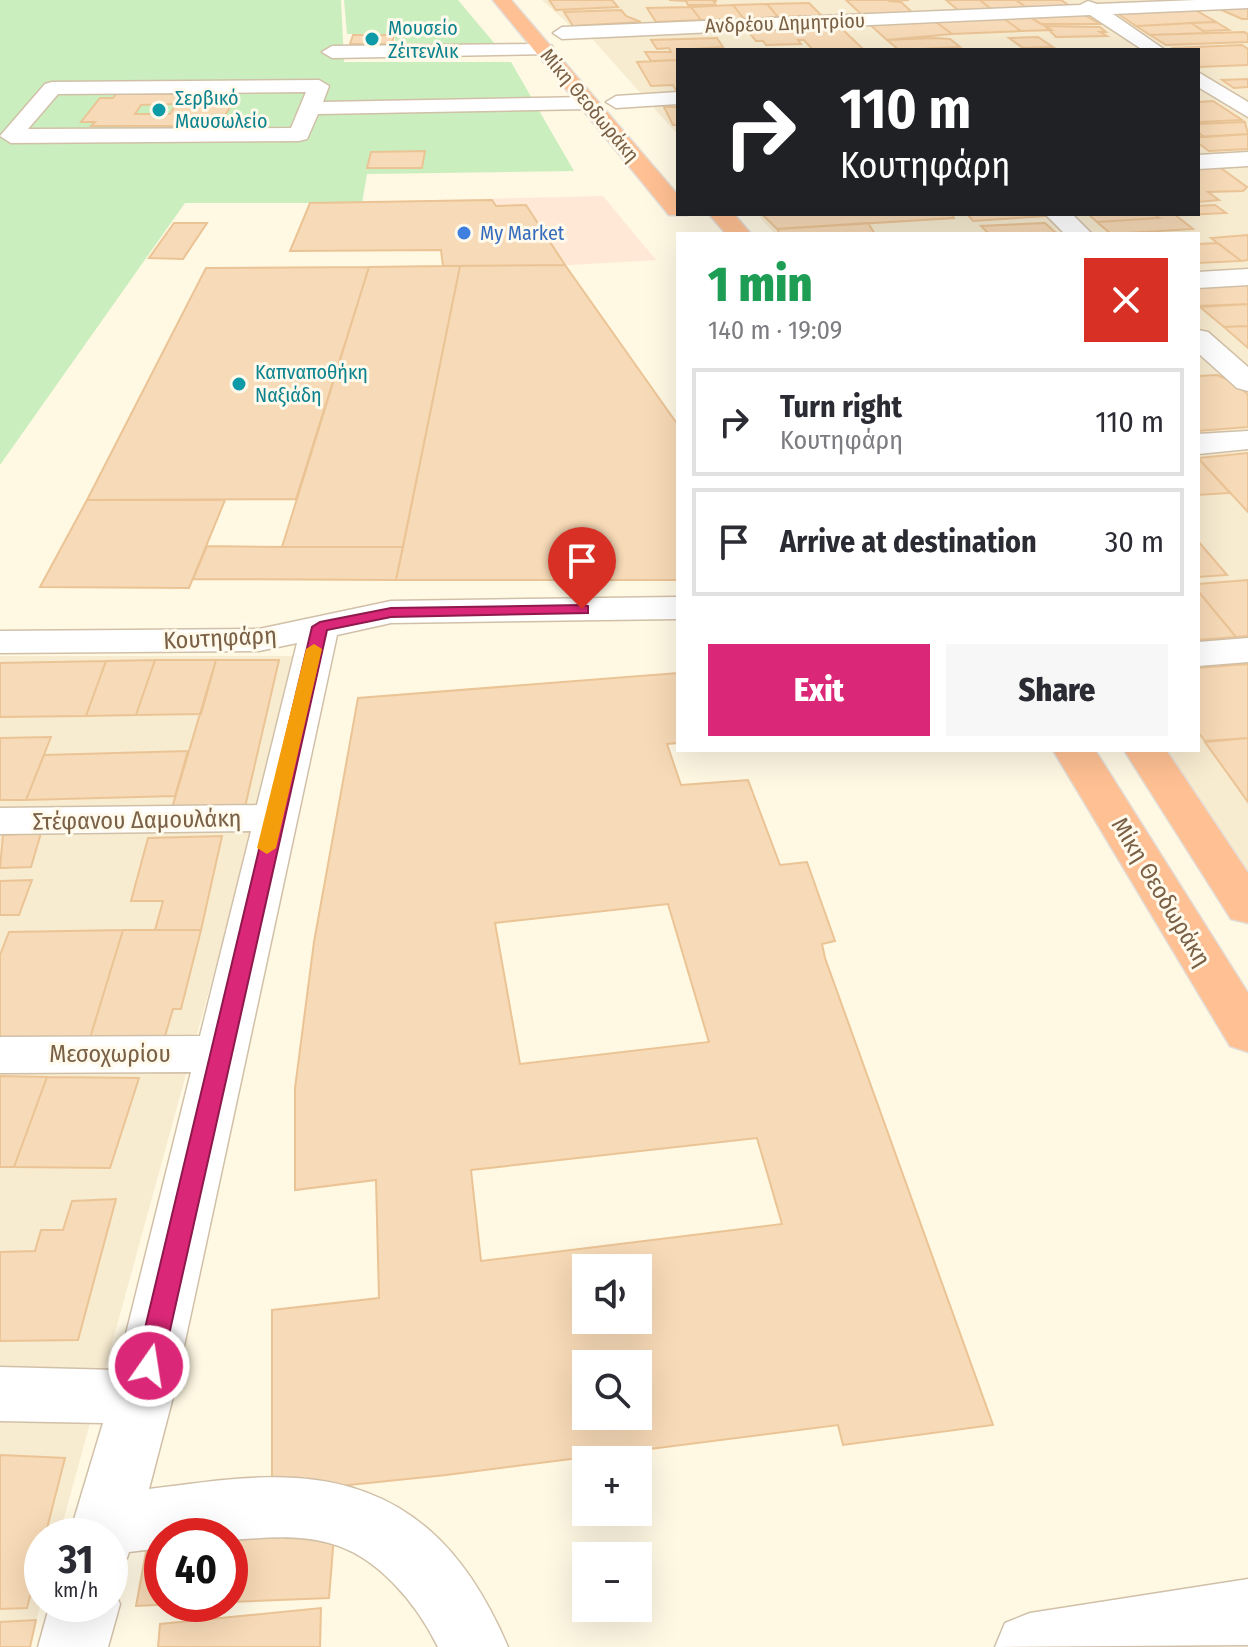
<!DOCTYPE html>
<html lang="en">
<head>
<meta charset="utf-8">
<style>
	:root { --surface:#fff; --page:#f7f7f7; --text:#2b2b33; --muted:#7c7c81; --line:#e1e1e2; --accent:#db2777 }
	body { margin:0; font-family:"Fira Sans Condensed",sans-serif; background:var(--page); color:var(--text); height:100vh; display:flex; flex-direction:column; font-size:30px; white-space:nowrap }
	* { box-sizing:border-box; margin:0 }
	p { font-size:26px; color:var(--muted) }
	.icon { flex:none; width:44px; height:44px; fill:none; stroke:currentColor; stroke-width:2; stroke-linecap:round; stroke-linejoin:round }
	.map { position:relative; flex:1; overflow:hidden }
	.side { position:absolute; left:676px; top:232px; width:524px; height:520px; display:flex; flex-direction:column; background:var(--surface); border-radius:0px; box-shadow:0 8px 32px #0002 }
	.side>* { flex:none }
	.top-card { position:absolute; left:676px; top:48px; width:524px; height:168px; border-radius:0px; box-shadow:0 8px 32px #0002; background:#202124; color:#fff; overflow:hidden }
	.fabs { position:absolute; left:572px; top:1254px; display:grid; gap:16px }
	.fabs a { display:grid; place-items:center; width:80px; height:80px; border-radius:0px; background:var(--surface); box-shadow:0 8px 32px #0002; font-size:40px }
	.speed { position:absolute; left:24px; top:1518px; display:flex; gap:16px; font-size:40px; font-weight:700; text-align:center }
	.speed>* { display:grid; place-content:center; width:104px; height:104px; border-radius:50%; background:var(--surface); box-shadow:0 8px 32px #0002; line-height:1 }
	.speed small { font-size:20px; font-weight:400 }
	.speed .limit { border:12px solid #d22; background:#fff; color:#111 }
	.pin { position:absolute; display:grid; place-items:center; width:68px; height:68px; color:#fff; margin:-82px -34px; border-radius:50% 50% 50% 0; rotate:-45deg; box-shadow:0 0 8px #0007 }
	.pin .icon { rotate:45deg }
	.me { position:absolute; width:88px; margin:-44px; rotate:13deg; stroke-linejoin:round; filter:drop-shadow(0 0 6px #0008) }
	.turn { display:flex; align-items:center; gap:28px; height:168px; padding:0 32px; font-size:36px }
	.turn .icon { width:104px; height:104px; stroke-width:2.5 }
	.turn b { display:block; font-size:56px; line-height:68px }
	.round { display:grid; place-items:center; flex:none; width:84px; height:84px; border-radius:0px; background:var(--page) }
	.overview { display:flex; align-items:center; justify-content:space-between; height:136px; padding:0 32px }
	h1 { font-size:48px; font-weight:800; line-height:60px; color:#1e9e55 }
	.button { display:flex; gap:16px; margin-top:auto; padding:16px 32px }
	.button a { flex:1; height:92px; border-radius:0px; background:var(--accent); color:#fff; font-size:32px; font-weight:800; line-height:92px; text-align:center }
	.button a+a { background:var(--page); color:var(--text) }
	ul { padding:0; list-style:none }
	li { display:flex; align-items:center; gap:24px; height:108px; margin:0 16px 12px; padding:0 16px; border:4px solid var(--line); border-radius:0px }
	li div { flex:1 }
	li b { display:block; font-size:30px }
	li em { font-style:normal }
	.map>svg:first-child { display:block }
	.residential { fill:#f7ebd0 }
	.commercial { fill:#ffe9d6 }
	.green { fill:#cbeebf }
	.building { fill:#f7dab7; stroke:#ebc496; stroke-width:2; fill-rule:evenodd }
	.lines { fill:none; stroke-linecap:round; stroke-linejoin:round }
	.minor-casing { stroke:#d1c0a8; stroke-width:3 }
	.highway-casing { stroke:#e2dcd6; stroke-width:3 }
	.minor { fill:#fff; fill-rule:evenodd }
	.highway { fill:#ffc093; fill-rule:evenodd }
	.route { fill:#db2777; stroke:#8e194d; stroke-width:2 }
	.slow { fill:#f59e0b }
	.culture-dot { fill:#0f9aa8; stroke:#fffaeb; stroke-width:3 }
	.shop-dot { fill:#3f7fe0; stroke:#fffaeb; stroke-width:3 }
	.labels { text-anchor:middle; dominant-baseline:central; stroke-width:6; stroke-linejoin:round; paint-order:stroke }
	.far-street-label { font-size:20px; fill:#7a6046; stroke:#fffaeb }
	.far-culture-label { font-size:20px; fill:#0d838f; stroke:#fffaeb; text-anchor:start }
	.far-shop-label { font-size:20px; fill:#366cbe; stroke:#fffaeb; text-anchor:start }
	.street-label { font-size:24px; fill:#7a6046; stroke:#fffaeb }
</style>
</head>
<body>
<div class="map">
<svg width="1248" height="1647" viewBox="0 0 1248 1647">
	<rect width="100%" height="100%" fill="#fff8e3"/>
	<path class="residential" d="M542,0h654l-621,30z
		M1248,5v870l-85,-125h35v-516h-423l-18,-20h441v-164h-520v85l-91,-102z
		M0,656h301l-242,880h-17v63l-13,48h-29z"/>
	<path class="commercial" d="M603,196l53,64 -86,5 -127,1 -3,-16 -150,1 20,-48z"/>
	<path class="green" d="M0,0h341l3,62h167l63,109 -207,3 -5,29h-177l-185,262z
		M344,0h114l37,44 -100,-1v-9h-48z"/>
	<path class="building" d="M549,0h63l6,7 -62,3z
		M669,0h47v1h-3l3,4h-28l-2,-4z
		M846,0h63l-21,1 13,1 12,11 -51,2z
		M946,0h34l11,9 -32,2z
		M980,0h36l11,8 -36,1z
		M1016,0h45l9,6 -43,2z
		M809,3l13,13 -44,1 -11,-13z
		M767,4l11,13 -34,2 -11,-14z
		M733,5l11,14 -43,1 -10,-13z
		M1248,6v13h-6l-25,-11z
		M691,7l10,13 -45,2 -9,-14z
		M1192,8l24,14 -80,4 -22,-15z
		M621,10l5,6 15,6 -68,4 -9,-14z
		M1081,13l19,11h-59l-15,-9z
		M1026,15l26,15 -31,1 -21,-15z
		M1000,16l21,15 -69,3 -20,-15z
		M932,19l20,15 -65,6 -20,-18z
		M1216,22l13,8 -26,1 -12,-8z
		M1191,23l16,10 -57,2 -14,-9z
		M839,26l25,24h-51l-9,-10h-6l3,4 -35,1 -3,-4h-7l-9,-11z
		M1045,26l55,1 6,5h-6l7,4 -51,1z
		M1244,32l4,2v8l-82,3 -16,-10z
		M353,35h41l-2,9h-42z
		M1038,37l15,10 -30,1 -14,-10z
		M717,38l6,9 -45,3v10l-27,1 -6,-9h26l-2,-4 -12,1 -6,-9z
		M934,38l16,1 10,8 -61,3 -12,-10z
		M1242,45l6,4v16l-49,2 -1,-17 -27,-2z
		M678,60v34l-5,-9 -22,1 -14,-24z
		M1248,79v8l-14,1 -12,-8z
		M116,94h109l-5,7h14l-12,19h-8l-4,6h-119l4,-4h-14l19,-24h13z
		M1213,101l29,19 -44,2v-20z
		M176,104l-6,10h-35l6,-9z
		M664,107h14v18h-5z
		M1245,122l3,12 -44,3 -6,-5v-8z
		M1248,134v15l-39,2 -11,-8v-6z
		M425,151l-3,17h-55l4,-16z
		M1218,166l29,21 -4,4 -35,1 11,8 -21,2v-35z
		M492,200l4,6 30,-1 39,60 -122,1 -2,-16 -151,1 20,-48z
		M1215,205l11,8 -39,2 -2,-1h13v-8z
		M762,214h189l3,4 -177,11z
		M967,214h78l2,2 -74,5z
		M1088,214h81l-14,1 4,3 -62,4z
		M1174,214l19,15 -82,5 -14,-12 62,-4 -4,-3z
		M174,223h33l-24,36 -34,-1z
		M868,223l7,11h-95l-3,-5z
		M1045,223l12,11h-68l-8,-8z
		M1248,235v25l-7,1 -30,-23z
		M1218,243l23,18 -43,2v-19z
		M565,265l113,160v155h-282l64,-314z
		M443,266h17l-57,281h-121l87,-280z
		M369,267l-73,232 -209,1 119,-232z
		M1248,284v20l-50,2v-20z
		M1248,304v22l-24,1 -24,-20z
		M1248,326v22l-24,-21z
		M1217,375l19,8 12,12v32l-50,4v-55z
		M1248,453v59l-50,-54z
		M1198,458l32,35 -32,2z
		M87,500h138l-36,88 -149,-1z
		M1198,541l29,34 -29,2z
		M207,546l75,1h121l-7,33 -203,-1z
		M1248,580v56l-12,1 -38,-46v-7z
		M1198,591l38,46 -38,3z
		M155,660h61l-15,54 -65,1z
		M155,660l-19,55 -50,1 20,-55z
		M216,660h63l-34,147 -73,1z
		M106,661l-20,55 -86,1v-54z
		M1248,664v74l-43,3 -7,-9v-64z
		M678,673v70l-11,1 14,41 67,-5 32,85 27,-3 28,79 -13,3 3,14 168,467 -150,20 -5,-20 -392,50 -174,18v-183l107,-12 -3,-118 -81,10v-102l19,-146 44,-244zM668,904l41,138 -189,22 -25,-141zM757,1138l25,86 -301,37 -10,-91zM586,1268h52v52h-52zM586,1364h52v52h-52z
		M51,737l-25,63h-26v-62z
		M1248,738v64l-43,-60z
		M188,751l-13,45 -149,4 18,-45z
		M41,833l-10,34 -31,1 3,-33z
		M222,836l-21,94h-46l8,-29h-32l17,-63z
		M32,880l-13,35h-19v-34z
		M123,930h78l-20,79h-8l-8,27 -75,2z
		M123,930l-33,108 -90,1v-84l9,-23z
		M0,1076l47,1 -33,90h-14z
		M47,1077l92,1 -29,90 -96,-1z
		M116,1199l-38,141 -78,1v-89l35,-1 6,-21h22l9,-29z
		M0,1455l65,3 -20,78h-3v13l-15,59 -27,1z
		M335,1523l-6,75 -99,4v-66h-68v68h17l-43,2 14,-76z
		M321,1608l-1,39h-162l2,-23z
		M36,1620l-6,27h-30v-25z"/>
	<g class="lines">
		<defs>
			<path id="minor" d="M1196,0h52v8l-135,6 52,36h-22l-53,-35 -528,24 -9,-6 9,-6 518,-22 8,-4 9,3z
				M545,44l7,2 2,4 -2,4 -220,4 -10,-6 10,-6z
				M1198,72l50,30v15l-50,-30z
				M319,80l10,6 -6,16 265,-5 10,6 -10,6 -270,5 -11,25 -8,2 -288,2 -11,-7 45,-52 7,-2zM306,92l-15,36 -263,1 30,-35z
				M678,92v12l-62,4 -10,-6 10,-6z
				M1248,152v14l-50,3v-14z
				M1045,214h27l20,20h-27z
				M1248,269v16l-50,3v-16z
				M1198,330l10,2 40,35v24l-11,-3 -39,-35z
				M1248,431v18l-50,5v-20z
				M678,597v22l-287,4 -54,12 -164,762 -24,92c48,-6 98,-14 147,-11 111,7 171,73 212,169h-70c-21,-43 -61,-92 -109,-104 -32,-9 -67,-5 -99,-3v-4h-68v12l-33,4 -2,6 -17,6v-28h-41l34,-113 -103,-2v-54l117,3 74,-298 -191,1v-36l200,-1 51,-205 -251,3v-26l257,-3 40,-162 -38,8 -259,2v-22l259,-2 132,-28z
				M1248,638v24l-50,4v-24z
				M1248,1579v66l-253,2 10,-24 25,-10z
				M110,1582l10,22 -12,43h-70l12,-43h60z"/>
			<path id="highway" d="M493,0h18l167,195v19l9,1h-18z
				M709,214h25l17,20h-25z
				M1053,750h42l153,243v59l-18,-6z
				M1124,750h42l82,123v50l-17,-4z"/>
		</defs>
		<use href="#minor" class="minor-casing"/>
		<use href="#highway" class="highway-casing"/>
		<use href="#minor" class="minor"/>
		<use href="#highway" class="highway"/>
	</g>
	<path class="route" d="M582,605l6,1v7l-197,4 -64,13 -165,736 -4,7 -9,4 -9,-4 -4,-7 176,-739 8,-5 71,-14z"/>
	<path class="slow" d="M314,644l8,5 -46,199 -9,6 -10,-6 49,-199z"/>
	<g class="culture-dot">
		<circle cx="372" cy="39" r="8"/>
		<circle cx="159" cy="110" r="8"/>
		<circle cx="239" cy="384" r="8"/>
	</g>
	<circle class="shop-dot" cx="464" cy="233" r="8"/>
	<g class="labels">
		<g class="far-street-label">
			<text transform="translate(785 23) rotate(-2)">Ανδρέου Δημητρίου</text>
			<text transform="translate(590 105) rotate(50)">Μίκη Θεοδωράκη</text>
		</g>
		<g class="far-culture-label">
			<text x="388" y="28">Μουσείο<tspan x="388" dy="23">Ζέιτενλικ</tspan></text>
			<text x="175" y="98">Σερβικό<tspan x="175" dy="23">Μαυσωλείο</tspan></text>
			<text x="255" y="372">Καπναποθήκη<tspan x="255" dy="23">Ναξιάδη</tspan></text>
		</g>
		<g class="far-shop-label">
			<text x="480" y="233">My Market</text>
		</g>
		<g class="street-label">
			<text transform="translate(220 638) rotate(-3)">Κουτηφάρη</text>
			<text transform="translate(137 820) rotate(-1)">Στέφανου Δαμουλάκη</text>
			<text transform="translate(1161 892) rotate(59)">Μίκη Θεοδωράκη</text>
			<text x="110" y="1054">Μεσοχωρίου</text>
		</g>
	</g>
</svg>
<div class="fabs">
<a><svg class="icon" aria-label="sound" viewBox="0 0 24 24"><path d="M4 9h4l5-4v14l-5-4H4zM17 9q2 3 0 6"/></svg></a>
<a><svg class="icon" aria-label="search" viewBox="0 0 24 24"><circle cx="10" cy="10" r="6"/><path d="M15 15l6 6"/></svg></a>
<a>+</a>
<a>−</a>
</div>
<div class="speed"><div>31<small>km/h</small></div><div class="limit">40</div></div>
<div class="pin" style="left:582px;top:609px;background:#d93025"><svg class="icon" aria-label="arrive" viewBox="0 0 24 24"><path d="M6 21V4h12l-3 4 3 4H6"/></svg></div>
<svg class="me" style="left:149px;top:1366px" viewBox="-20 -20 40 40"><circle r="17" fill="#db2777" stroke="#fff" stroke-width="3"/><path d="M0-11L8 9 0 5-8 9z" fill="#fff"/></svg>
<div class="top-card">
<div class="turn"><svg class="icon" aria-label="right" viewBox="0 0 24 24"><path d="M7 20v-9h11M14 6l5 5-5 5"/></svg><div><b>110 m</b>Κουτηφάρη</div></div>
</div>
<section class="side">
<div class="overview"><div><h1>1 min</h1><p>140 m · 19:09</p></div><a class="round" style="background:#d93025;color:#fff"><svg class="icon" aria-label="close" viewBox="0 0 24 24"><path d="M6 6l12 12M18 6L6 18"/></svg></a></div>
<ul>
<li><svg class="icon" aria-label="right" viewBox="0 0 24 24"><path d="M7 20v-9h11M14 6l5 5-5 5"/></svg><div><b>Turn right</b><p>Κουτηφάρη</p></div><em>110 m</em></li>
<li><svg class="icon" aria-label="arrive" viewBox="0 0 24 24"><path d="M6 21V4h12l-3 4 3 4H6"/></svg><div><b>Arrive at destination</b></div><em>30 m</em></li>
</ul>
<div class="button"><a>Exit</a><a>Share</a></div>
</section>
</div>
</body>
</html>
